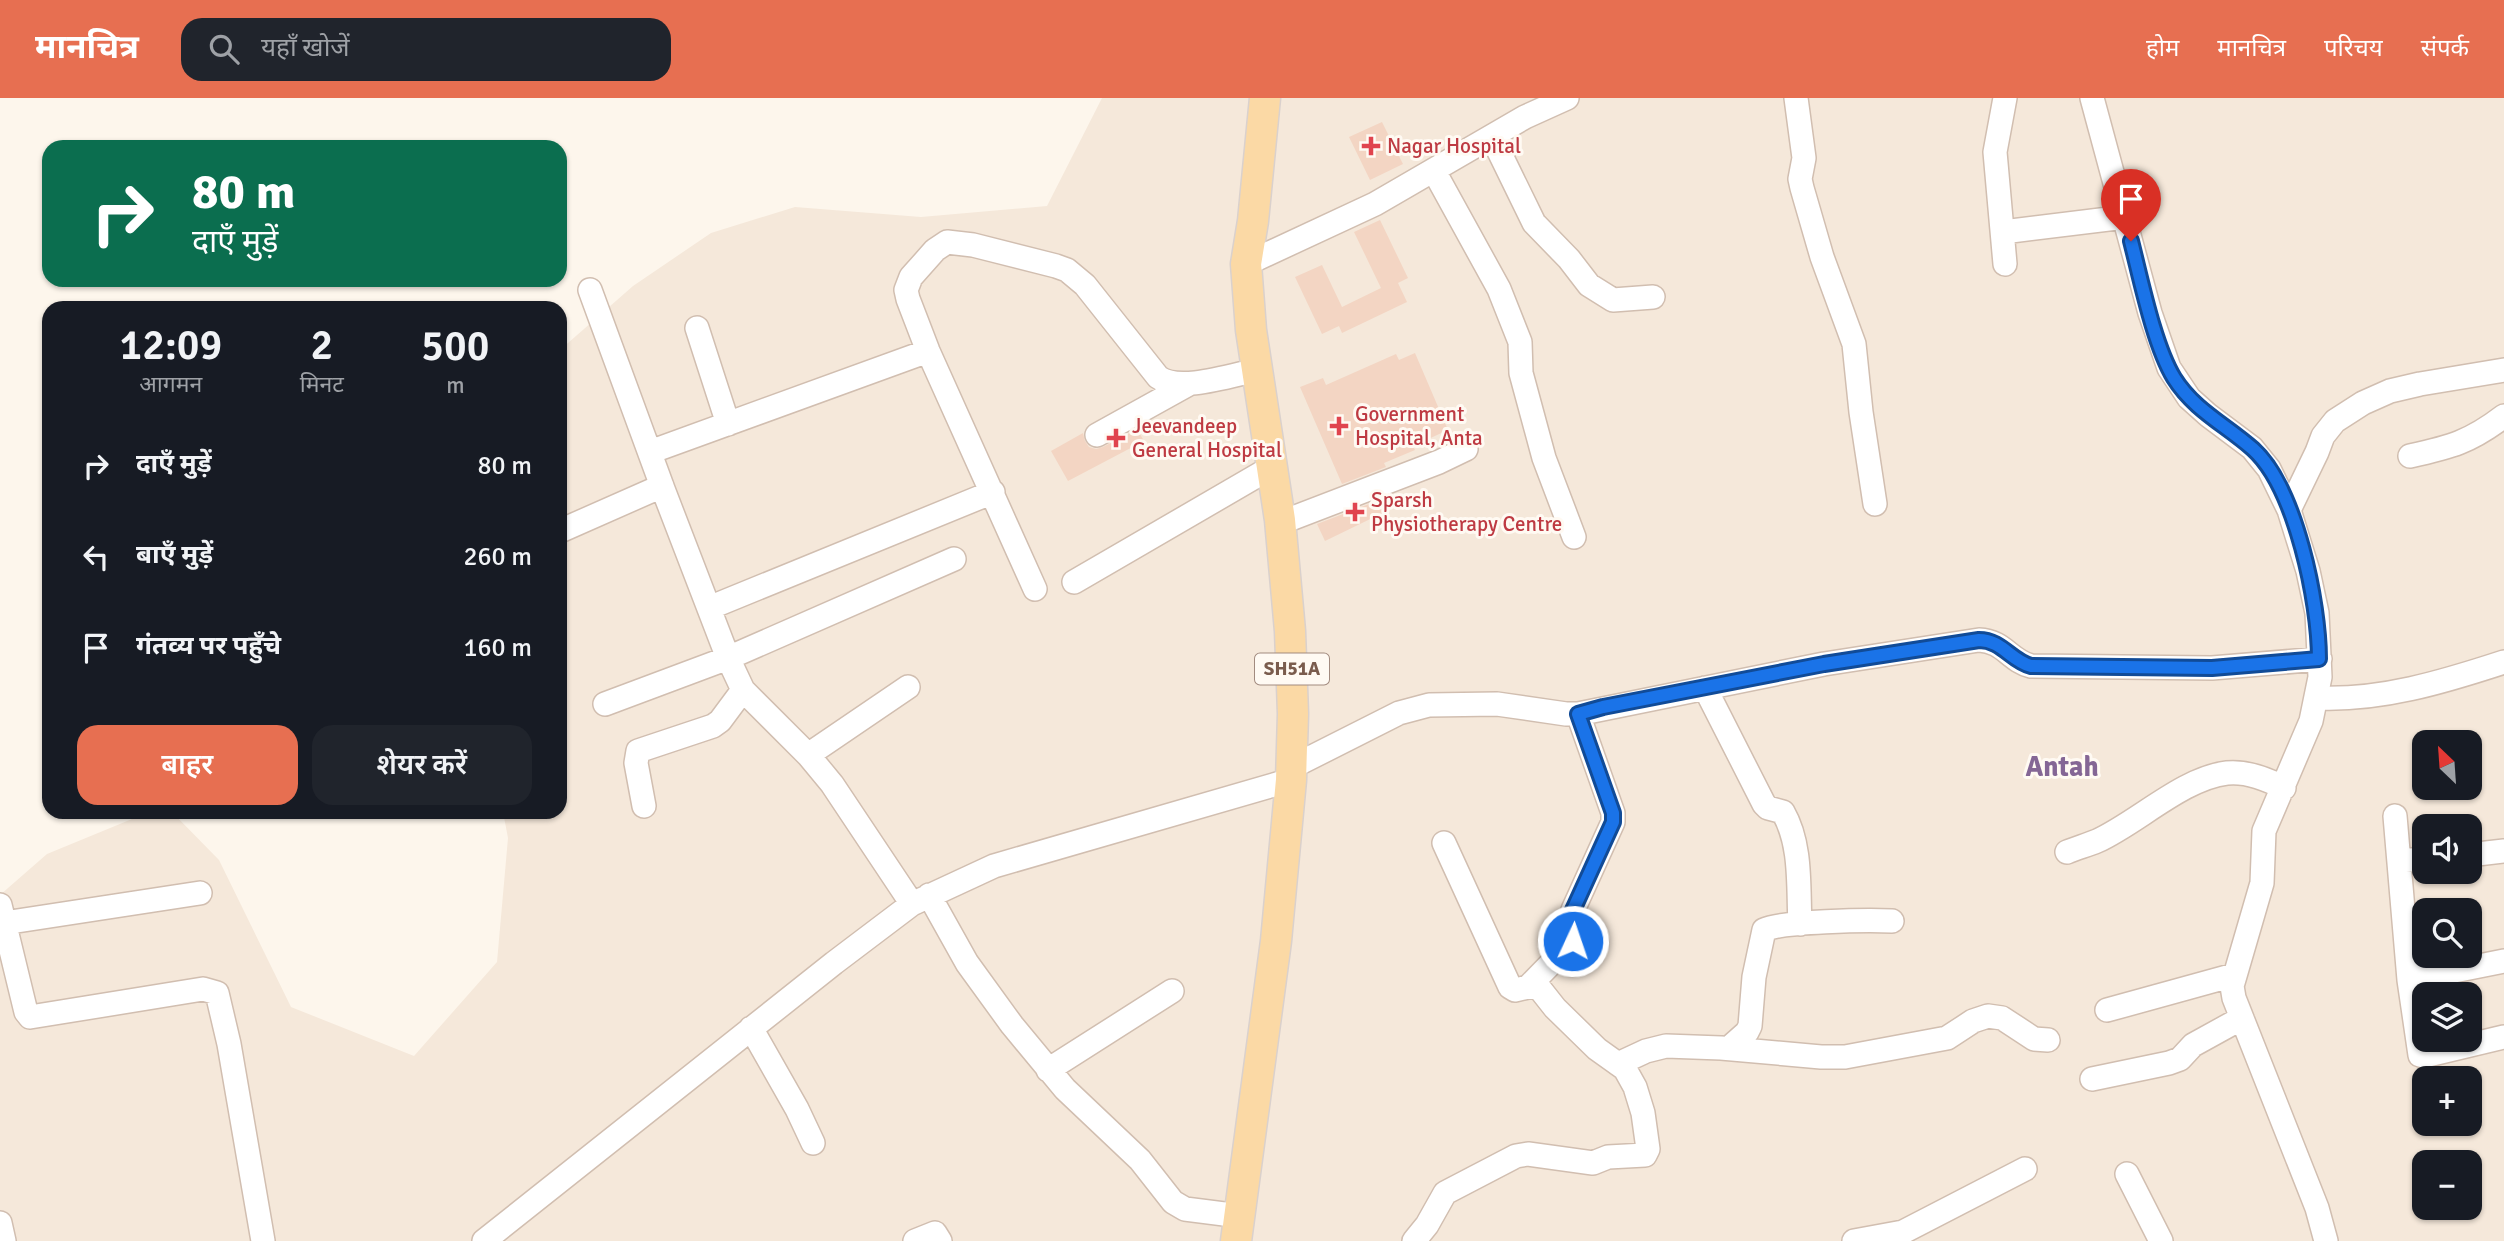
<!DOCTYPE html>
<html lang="hi">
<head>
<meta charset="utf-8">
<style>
	:root { --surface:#171b24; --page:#20242c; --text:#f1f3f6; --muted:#9ea1a6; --accent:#e76f51 }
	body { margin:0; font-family:Signika,"Noto Sans Devanagari",sans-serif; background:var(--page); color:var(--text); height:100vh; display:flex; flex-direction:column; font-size:26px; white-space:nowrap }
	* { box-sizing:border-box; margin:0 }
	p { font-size:23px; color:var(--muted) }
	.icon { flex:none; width:38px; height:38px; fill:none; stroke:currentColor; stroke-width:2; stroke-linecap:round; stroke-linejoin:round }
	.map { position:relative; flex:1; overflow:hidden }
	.sheet { position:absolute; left:42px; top:203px; width:525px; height:518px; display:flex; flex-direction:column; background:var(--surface); border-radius:21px; box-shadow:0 2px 5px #0004 }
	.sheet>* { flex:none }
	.top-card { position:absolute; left:42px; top:42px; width:525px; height:147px; border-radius:21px; box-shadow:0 2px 5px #0004; background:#0b6e4f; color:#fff; overflow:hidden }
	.needle { width:46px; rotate:335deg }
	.fabs { position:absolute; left:2412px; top:632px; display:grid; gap:14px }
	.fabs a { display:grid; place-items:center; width:70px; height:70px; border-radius:14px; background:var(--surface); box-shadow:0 2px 5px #0004; font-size:35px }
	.pin { position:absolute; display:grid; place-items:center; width:60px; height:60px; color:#fff; margin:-72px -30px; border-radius:50% 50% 50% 0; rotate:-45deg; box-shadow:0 0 7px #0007 }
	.pin .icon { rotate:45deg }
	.me { position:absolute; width:77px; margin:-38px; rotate:3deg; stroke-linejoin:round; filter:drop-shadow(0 0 5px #0008) }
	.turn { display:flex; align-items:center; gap:24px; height:147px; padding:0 35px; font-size:32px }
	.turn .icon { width:91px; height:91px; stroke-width:2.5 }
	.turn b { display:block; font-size:49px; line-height:60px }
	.eta { display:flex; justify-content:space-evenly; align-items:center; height:119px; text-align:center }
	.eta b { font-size:42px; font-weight:600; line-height:49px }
	.button { display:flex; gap:14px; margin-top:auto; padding:14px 35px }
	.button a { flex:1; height:80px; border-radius:21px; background:var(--accent); color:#fff; font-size:28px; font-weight:600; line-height:80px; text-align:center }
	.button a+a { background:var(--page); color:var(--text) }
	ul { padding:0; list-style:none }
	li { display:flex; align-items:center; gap:21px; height:91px; padding:0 35px }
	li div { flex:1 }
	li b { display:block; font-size:26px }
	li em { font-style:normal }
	header { display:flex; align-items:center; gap:42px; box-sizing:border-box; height:98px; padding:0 35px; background:var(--accent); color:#fff }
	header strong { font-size:33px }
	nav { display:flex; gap:38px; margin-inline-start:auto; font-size:24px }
	.search { width:490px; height:63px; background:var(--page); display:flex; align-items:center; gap:18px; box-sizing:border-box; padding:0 24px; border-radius:21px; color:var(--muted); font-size:26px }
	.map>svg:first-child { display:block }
	.residential { fill:#f5e8da; fill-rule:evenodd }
	.building { fill:#f3d5c3 }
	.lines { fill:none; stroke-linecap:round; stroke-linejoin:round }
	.minor-casing { stroke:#d1beb0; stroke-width:26 }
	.major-casing { stroke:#dad1cd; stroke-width:33 }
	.minor { stroke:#fff; stroke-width:23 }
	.major { stroke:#fbd9a5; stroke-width:30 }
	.route-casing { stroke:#114b97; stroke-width:18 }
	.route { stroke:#1a73e8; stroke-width:12 }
	.health-dot { fill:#e0444e; stroke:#fffaf3; stroke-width:2.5 }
	.labels { text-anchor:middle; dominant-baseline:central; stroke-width:6; stroke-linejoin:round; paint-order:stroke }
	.shield { fill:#fffaf3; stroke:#a28b7f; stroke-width:2 }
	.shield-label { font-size:19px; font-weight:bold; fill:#7a5c4d }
	.health-label { font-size:21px; fill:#be3a42; stroke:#fffaf3; text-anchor:start }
	.district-label { font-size:28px; font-weight:bold; fill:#846695; stroke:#fffaf3 }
</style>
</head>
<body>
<header>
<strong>मानचित्र</strong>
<div class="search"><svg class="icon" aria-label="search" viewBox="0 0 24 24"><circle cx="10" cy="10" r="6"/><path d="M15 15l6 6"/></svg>यहाँ खोजें</div>
<nav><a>होम</a><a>मानचित्र</a><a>परिचय</a><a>संपर्क</a></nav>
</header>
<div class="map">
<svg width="2504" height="1143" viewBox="0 0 2504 1143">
	<rect width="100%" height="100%" fill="#fdf6ec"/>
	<path class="residential" d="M1102,0h1402v1143h-2504v-346l47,-41 102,-42h23l47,48 72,147 123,49 83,-94 11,-124 -5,-26h57v-462l73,-64 78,-53 84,-26 126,10 126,-11zM2424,644h45v46h-45zM2424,728h45v46h-45zM2424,812h45v46h-45zM2424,896h45v46h-45zM2424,980h45v46h-45zM2424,1064h45v46h-45z"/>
	<path class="building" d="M1382,24l21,42 -33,16 -21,-43z
		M1380,122l28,58 -10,5 9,19 -65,31 -3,-7 -17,8 -27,-57 27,-12 20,42 39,-19 -27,-56z
		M1415,255l33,77 -35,16 2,4 -31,13 2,4 -44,17 -42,-97 23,-9 3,7 70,-31 3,6z
		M1137,331l7,12 -76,40 -17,-30 32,-18 2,8 4,6 7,2 7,-2z
		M1390,398l5,11 -70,34 -8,-17z"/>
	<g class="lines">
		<defs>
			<path id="minor" d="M1796,0l8,60 -4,21 2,9 20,69 32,87 7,68 14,92
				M2092,0l58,215 19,55 20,30 19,17 44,33 17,21 20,41 19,61 9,42 3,64 -9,44 -47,110 -2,52 -30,103 2,12 83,210 9,33
				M1492,39l42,86 35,36 20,26 24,15 40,-3
				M1434,73l65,118 21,53 1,31 23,85 30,79
				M2003,134l122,-15
				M1246,166l129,-60 150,-87 42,-19
				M2005,166l-10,-112 10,-54
				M590,192l73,199 65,169 15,32 65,65 24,29 80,120
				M697,230l31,96
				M1097,337l92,-51
				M650,354l278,-101
				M2410,358c41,-9 60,-14 94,-40
				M2289,412l28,-58 6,-16 12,-15 28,-18 27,-12 30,-7 84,-14
				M1280,425l159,-61 27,-13
				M560,433l102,-45
				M1074,484l198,-115
				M1035,491l-107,-238 -20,-52 -2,-9 5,-13 24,-27 12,-8 26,3 83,21 11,4 18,15 73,92c21,16 74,-2 99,-7
				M709,510l284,-116
				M1705,590l59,116 4,4 15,4c19,33 15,75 17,112
				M2316,600c64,3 127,-16 188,-36
				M605,606l123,-46 226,-99
				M808,657l100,-68
				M1292,669l107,-54 30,-8 68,-1 69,10h12l246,-50 155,-24c25,1 31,21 52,26l181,2 108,-9
				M644,708l-8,-43 2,-12 75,-25 7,-5 23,-31
				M2395,718l14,164 11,75 4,1 80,-19
				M2067,754c10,-4 20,-7 30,-11 40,-18 86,-63 130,-68 19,-2 40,6 57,15
				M2469,757l35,-4
				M2399,763l25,-2
				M929,797l38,68 45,62 53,64 75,71 33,42 12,7 55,7
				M0,807l26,107 4,5 173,-28 14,4 12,51 34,197
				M4,825l196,-30
				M2409,882l95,-19
				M1529,888l44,-45v-31l40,-88v-9l-35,-99
				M2107,912l127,-35
				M751,930l46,81 16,34
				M1729,950l18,-16 3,-6 4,-49 10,-47c18,-9 104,-10 128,-9
				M1618,966l28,-13 20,-5 55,2 100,9h24l102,-19 26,-17 15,-5 14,2 32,21 14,1
				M1048,972l124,-79
				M2092,981l77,-16 11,-4 13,-14 49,-27
				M2127,1076l34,67
				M0,1125l4,18
				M484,1143l350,-278 78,-59 82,-38 297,-86
				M915,1143l20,-8 5,8
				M1414,1143l13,-16 18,-32 71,-37 12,-2 65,9 15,-6 37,-2 3,-6 -5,-36 -8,-26 -10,-18 -28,-20 -42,-41 -15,-19 -7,-3 -18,4 -5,-3 -66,-144
				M1854,1143l49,-9 122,-63"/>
			<path id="major" d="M1236,1143l40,-300 15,-161 2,-66 -3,-83 -10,-111 -29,-190 -5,-66 7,-43 12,-123"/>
		</defs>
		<use href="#minor" class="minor-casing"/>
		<use href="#major" class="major-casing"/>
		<use href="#minor" class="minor"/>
		<use href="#major" class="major"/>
	</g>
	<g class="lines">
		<defs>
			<path id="route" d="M1573,843v-31l40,-88v-9l-35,-99 25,-7 221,-43 155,-24c23,0 32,21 52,26l181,2 107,-9c0,-56 -23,-171 -66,-210 -27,-24 -59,-39 -79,-71 -20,-33 -33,-98 -43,-137"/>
		</defs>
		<use href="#route" class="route-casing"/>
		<use href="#route" class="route"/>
	</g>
	<g class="health-dot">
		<path d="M1367.5 37.5h7v7h7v7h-7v7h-7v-7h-7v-7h7z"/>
		<path d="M1335.5 317.5h7v7h7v7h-7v7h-7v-7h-7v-7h7z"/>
		<path d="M1112.5 329.5h7v7h7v7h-7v7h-7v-7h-7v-7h7z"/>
		<path d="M1351.5 403.5h7v7h7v7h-7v7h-7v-7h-7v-7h7z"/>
	</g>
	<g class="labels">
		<rect class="shield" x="1255" y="555.5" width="74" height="31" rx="5"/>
		<g class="shield-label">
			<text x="1292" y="571">SH51A</text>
		</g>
		<g class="health-label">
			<text x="1387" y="48">Nagar Hospital</text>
			<text x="1355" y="316">Government<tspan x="1355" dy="24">Hospital, Anta</tspan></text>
			<text x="1132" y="328">Jeevandeep<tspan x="1132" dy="24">General Hospital</tspan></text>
			<text x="1371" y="402">Sparsh<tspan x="1371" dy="24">Physiotherapy Centre</tspan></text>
		</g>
		<g class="district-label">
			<text x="2062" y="669">Antah</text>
		</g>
	</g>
</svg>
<div class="fabs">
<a><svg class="needle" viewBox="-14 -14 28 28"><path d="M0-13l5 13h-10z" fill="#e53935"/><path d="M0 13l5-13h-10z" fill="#9ea1a6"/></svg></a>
<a><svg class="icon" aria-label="sound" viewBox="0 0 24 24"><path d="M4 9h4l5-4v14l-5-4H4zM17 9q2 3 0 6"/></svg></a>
<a><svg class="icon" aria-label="search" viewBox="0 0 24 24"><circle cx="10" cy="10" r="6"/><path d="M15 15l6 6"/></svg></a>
<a><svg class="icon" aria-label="layers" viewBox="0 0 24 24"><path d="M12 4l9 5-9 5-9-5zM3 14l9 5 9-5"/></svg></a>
<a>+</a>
<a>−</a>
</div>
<div class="pin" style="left:2131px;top:143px;background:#d93025"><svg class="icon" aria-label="arrive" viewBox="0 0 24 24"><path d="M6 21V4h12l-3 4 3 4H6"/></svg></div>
<svg class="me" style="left:1573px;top:843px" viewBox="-20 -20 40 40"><circle r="17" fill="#1a73e8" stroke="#fff" stroke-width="3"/><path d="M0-11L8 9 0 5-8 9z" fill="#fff"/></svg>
<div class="top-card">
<div class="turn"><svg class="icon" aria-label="right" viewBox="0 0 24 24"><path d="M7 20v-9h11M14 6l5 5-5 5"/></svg><div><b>80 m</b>दाएँ मुड़ें</div></div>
</div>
<section class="sheet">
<div class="eta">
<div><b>12:09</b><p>आगमन</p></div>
<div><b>2</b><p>मिनट</p></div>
<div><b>500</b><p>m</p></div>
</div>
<ul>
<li><svg class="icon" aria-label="right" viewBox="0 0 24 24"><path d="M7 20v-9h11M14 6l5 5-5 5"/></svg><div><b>दाएँ मुड़ें</b></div><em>80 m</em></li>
<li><svg class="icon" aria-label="left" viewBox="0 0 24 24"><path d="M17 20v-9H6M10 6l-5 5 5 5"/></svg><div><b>बाएँ मुड़ें</b></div><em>260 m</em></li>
<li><svg class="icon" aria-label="arrive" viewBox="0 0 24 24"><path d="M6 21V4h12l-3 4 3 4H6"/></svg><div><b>गंतव्य पर पहुँचे</b></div><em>160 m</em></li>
</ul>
<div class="button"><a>बाहर</a><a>शेयर करें</a></div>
</section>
</div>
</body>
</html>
